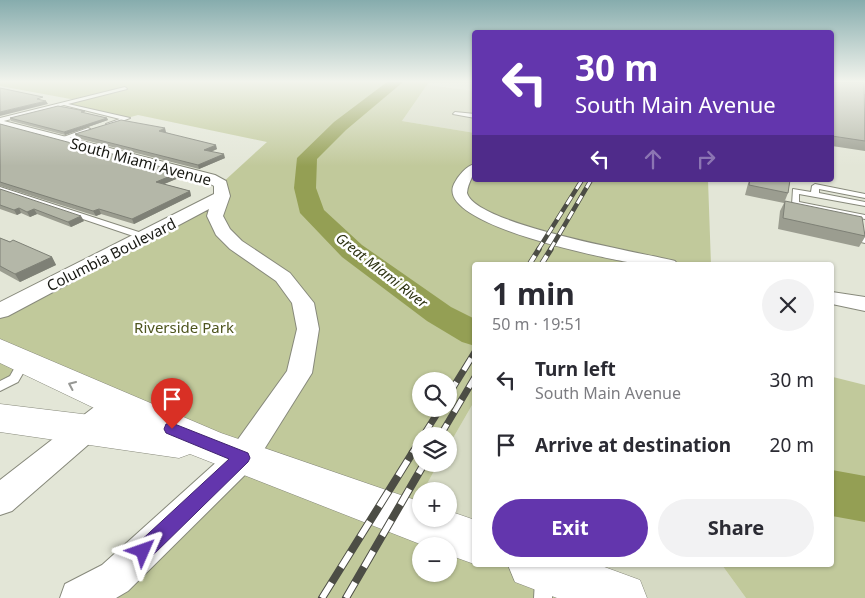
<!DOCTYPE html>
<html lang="en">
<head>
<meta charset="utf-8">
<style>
	:root { --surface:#fff; --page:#f2f2f3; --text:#2b2b33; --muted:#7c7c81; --accent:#6336ad }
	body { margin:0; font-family:"Noto Sans",sans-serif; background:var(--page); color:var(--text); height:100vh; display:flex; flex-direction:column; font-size:19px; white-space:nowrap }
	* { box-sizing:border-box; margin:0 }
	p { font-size:16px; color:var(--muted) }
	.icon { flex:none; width:28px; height:28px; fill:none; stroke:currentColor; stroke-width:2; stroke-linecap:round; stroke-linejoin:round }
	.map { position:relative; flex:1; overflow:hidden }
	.panel { position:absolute; left:472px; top:262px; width:362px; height:305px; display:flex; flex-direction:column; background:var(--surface); border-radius:5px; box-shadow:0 1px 4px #0004 }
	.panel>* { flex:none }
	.guide { position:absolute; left:472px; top:30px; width:362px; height:152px; border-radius:5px; box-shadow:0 1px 4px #0004; background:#6336ad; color:#fff; overflow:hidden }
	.tools { position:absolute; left:412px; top:372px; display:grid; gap:10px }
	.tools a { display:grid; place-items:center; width:45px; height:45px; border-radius:50%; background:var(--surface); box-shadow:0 1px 4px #0004; font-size:25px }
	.pin { position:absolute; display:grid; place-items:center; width:42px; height:42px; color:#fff; margin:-51px -21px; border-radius:50% 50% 50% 0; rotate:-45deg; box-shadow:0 0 5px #0007 }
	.pin .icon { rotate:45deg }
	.me { position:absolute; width:55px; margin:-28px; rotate:47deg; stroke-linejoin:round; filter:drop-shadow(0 0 4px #0008) }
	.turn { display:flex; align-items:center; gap:18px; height:105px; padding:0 20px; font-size:22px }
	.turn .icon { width:65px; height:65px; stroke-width:2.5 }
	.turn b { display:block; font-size:35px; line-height:42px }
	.lanes { display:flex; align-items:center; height:48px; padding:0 20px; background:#0003; justify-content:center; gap:25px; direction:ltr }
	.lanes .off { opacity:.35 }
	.round { display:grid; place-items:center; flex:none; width:52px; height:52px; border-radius:26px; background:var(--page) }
	.head { display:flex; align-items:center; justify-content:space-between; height:85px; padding:0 20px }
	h1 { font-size:30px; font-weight:700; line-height:38px }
	.cta { display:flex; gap:10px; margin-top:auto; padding:10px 20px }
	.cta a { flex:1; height:58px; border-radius:30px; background:var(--accent); color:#fff; font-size:20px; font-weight:700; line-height:58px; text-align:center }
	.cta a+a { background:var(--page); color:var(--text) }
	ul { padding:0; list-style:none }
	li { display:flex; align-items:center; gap:15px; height:65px; padding:0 20px }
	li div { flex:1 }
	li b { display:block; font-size:19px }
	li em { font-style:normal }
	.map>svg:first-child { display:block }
	.built { fill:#d6dac4 }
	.green { fill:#c1c99b; fill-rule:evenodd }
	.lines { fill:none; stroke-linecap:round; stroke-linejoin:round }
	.river { fill:#949f54; fill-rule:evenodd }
	.service-casing { stroke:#87897b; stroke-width:2 }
	.minor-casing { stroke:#87897b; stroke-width:2 }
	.secondary-casing { stroke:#87897b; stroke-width:1 }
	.service { fill:#fff; fill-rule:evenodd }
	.minor { fill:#fff; fill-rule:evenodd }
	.secondary { fill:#fff; fill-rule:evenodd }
	.rail-far3-casing { stroke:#4c4d45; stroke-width:4.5 }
	.rail-far2-casing { stroke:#4c4d45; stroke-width:5.5 }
	.rail-far1-casing { stroke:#4c4d45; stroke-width:7 }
	.rail-casing { stroke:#4c4d45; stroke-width:8 }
	.rail-far3 { stroke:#fff; stroke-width:3; stroke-dasharray:9; stroke-linecap:butt }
	.rail-far2 { stroke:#fff; stroke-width:4; stroke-dasharray:11; stroke-linecap:butt }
	.rail-far1 { stroke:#fff; stroke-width:5; stroke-dasharray:14; stroke-linecap:butt }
	.rail { stroke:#fff; stroke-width:6; stroke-dasharray:18; stroke-linecap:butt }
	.wall { fill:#9b9d90 }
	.shaded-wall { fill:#7e8076 }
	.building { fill:#b4b7a8; stroke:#7e8076 }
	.oneway { stroke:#979895 }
	.route { fill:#6336ad; stroke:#402370 }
	.labels { text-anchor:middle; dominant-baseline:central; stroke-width:5; stroke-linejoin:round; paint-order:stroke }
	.far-water-label { font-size:14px; font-style:italic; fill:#2d3211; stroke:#fff }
	.street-label { font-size:15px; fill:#181913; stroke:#fff }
	.park-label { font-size:15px; fill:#4e551e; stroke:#fff }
</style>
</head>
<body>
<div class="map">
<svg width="865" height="598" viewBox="0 0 865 598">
	<rect width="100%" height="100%" fill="#e3e6d7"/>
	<path class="built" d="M427,85l48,6v42l-73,-12z
		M475,400v143l-68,-25 14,-24v25h28v-28h-26l15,-27h11v-19z
		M532,565h190l24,33h-124z"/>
	<path class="green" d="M0,82h429l-27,39 73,12v47h233l3,85h-236v135l-26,45v-9h-28v28h17l-30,54 67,25v22h57l90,33h-543l163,-140 -218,-95 -24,23v-75l222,-115 -1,-12 46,-42 -129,-27 -11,3 -64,-14 13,-4 -76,-14zM421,381h28v28h-28zM421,546h28v28h-28z
		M833,377l32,8v213h-119l-24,-33h110z"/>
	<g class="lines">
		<path class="river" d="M387,82h16l-57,48 -29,29 -1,29 8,22 38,35 89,62 24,12v27l-13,-4 -35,-21 -85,-64 -42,-44 -6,-25 3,-30 37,-36z
			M832,470l33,6v46l-33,-6z"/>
		<defs>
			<path id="service" d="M125,87l2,2 -59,15 62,14 -19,7 -5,-1 14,-5 -56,-14 -64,17v-4z
				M455,112l20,2v4l-22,-4z
				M88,128l2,1v2l-29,10 -3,-2z
				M815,184l50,10v4l-46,-9v4l46,9v4l-66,-12v8l66,13v4l-73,-14 1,-16 18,3 1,-6z
				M0,187l148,48 1,2 -4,2h-3l-142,-48z
				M865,237v6l-4,-1v-4z
				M23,359l4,1 2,3 -11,19 -18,9v-10l10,-5 9,-16z
				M544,572l6,3 3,6 -1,17h-18l1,-17 3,-6z"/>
			<path id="minor" d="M0,120l215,55 11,6 4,15 -7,20 7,13 12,12 48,32 24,30 5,26 -7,44 -59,94 -125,124 -12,7h-56l5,-14 37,-19 129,-116 56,-78 10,-42 -5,-26 -16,-22 -46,-32 -14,-14 -9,-19 2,-7 -201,107 -8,2v-16l214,-108v-8l-9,-5 -205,-55z
				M475,164c0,12 -7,17 -8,29 9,32 173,59 208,68l3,4c-13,0 -27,2 -39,-1 -27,-4 -205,-39 -185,-80 4,-8 12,-18 21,-20z
				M832,292l33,5v14l-33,-7z
				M117,393l10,4 4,7 -4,7 -115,100 -12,4v-35l107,-83z"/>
			<path id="secondary" d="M0,339l221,94 200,69v17h28v-8l26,9 2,45 -28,-10v-9h-24l-235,-92 -11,4 -179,-26v-28l115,14 -115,-55z
				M508,565h91l41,15 7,18h-90l-42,-16z"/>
		</defs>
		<use href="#service" class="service-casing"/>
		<use href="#minor" class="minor-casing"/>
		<use href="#secondary" class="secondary-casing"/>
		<use href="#service" class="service"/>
		<use href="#minor" class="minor"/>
		<use href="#secondary" class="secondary"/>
		<defs>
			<path id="rail-far3" d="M538,250l44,-70
				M550,250l41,-70"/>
			<path id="rail-far2" d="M529,265l10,-16
				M541,265l10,-16"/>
			<path id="rail-far1" d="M449,394l26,-42
				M423,436l17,-27
				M440,436l35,-59
				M412,453l9,-14"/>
			<path id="rail" d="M322,598l91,-146
				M346,598l78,-134"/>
		</defs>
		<use href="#rail-far3" class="rail-far3-casing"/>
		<use href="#rail-far2" class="rail-far2-casing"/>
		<use href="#rail-far1" class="rail-far1-casing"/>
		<use href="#rail" class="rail-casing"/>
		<use href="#rail-far3" class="rail-far3"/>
		<use href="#rail-far2" class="rail-far2"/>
		<use href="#rail-far1" class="rail-far1"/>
		<use href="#rail" class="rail"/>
	</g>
	<path class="wall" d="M832,82l33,12v57l-33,-5z
		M475,99v9h-3l1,-7z
		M85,113l22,5 1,2 -43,15 -54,-14 -1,-3z
		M0,124l181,53 -17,7 26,7 1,5 -57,28 -33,-10 -5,2 -96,-30z
		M165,132l52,17 -6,3 14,6 -26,11 -122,-31 -2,-4 91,-2z
		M749,180h41l-2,13 -4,10 -39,-8z
		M0,189l84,32 -13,6 -34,-13 -7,3 -9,-4 -4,2 -17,-6z
		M785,201l80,31v5l-6,10 -81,-18 2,-18z
		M0,238l52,19 4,8 -36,17 -20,-11z"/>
	<path class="shaded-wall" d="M46,101l2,3 -48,12v-4z
		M107,118l1,2 -43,15 -1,-3z
		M165,128l1,4 -6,2 -1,-3z
		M216,145l1,4 -12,5 -1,-4z
		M224,154l1,4 -26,11 -1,-4z
		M180,172l1,5 -24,10 -1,-5z
		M190,191l1,5 -57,28 -2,-5z
		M19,208l2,5 -4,2 -3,-5z
		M34,209l3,5 -7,3 -3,-5z
		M99,209l2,5 -5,2 -3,-5z
		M81,216l3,5 -13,6 -3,-5z
		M52,257l4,8 -36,17 -5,-8z"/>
	<path class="building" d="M832,82h32l1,59 -33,-5z
		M0,88l43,9 -6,2 9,2 -46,11z
		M58,106l27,5 -4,1 26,6 -43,14 -54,-14z
		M121,120l44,8 -6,3 57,14 -12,5 20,4 -26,11 -123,-31z
		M0,124l180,48 -24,10 34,9 -58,28 -33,-10 -6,2 -93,-29z
		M750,180h40l-2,13 -39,-8z
		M0,189l81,27 -13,6 -34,-13 -7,3 -8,-4 -5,2 -14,-5z
		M785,201l77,16 3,19 -82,-18z
		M0,238l10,4 3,-2 39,17 -37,17 -15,-8z"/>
	<defs><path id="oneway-chevron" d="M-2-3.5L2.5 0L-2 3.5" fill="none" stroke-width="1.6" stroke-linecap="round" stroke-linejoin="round" transform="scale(1.25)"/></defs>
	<use class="oneway" href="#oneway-chevron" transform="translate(72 385) rotate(-156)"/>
	<linearGradient id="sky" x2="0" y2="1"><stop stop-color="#86acad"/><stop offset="0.49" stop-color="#f2f4ed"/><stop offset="1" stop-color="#f2f4ed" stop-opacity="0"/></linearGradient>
	<rect width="865" height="166" fill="url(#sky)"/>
	<path class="route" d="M172,423l76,30 2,5 -2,4 -98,96 -7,3 -7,-3 -2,-7 2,-6 93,-86 -63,-26 -2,-4 2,-5z"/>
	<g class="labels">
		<g class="far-water-label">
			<text transform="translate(382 270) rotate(38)">Great Miami River</text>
		</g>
		<g class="street-label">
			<text transform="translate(141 161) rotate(15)">South Miami Avenue</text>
			<text transform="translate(111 254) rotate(-27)">Columbia Boulevard</text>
		</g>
		<g class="park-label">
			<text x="184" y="327">Riverside Park</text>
		</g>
	</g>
</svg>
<div class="tools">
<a><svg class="icon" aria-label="search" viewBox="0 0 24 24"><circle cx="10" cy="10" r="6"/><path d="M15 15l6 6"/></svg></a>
<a><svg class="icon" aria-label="layers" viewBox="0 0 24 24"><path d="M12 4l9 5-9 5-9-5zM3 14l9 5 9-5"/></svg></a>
<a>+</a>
<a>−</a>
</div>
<div class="pin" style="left:172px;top:429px;background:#d93025"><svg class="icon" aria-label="arrive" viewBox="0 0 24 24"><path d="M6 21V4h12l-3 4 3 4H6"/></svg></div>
<svg class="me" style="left:143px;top:551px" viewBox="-20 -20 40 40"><path d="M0-17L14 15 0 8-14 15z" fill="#6336ad" stroke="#fff" stroke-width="4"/></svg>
<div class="guide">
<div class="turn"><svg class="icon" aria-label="left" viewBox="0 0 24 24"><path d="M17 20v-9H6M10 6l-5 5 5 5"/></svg><div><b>30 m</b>South Main Avenue</div></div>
<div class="lanes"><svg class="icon" aria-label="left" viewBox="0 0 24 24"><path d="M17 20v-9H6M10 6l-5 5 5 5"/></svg><svg class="icon off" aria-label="ahead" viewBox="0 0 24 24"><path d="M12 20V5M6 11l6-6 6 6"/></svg><svg class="icon off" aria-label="right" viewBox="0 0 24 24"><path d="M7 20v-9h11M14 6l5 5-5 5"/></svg></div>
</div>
<section class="panel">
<div class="head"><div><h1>1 min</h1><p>50 m · 19:51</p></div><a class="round"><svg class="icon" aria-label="close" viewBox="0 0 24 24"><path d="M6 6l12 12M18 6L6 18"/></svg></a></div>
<ul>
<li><svg class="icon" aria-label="left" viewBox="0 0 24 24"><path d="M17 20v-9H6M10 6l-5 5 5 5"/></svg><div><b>Turn left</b><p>South Main Avenue</p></div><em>30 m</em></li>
<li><svg class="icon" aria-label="arrive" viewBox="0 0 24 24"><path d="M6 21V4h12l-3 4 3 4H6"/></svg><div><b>Arrive at destination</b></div><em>20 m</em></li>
</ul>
<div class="cta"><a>Exit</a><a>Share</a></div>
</section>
</div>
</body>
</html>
